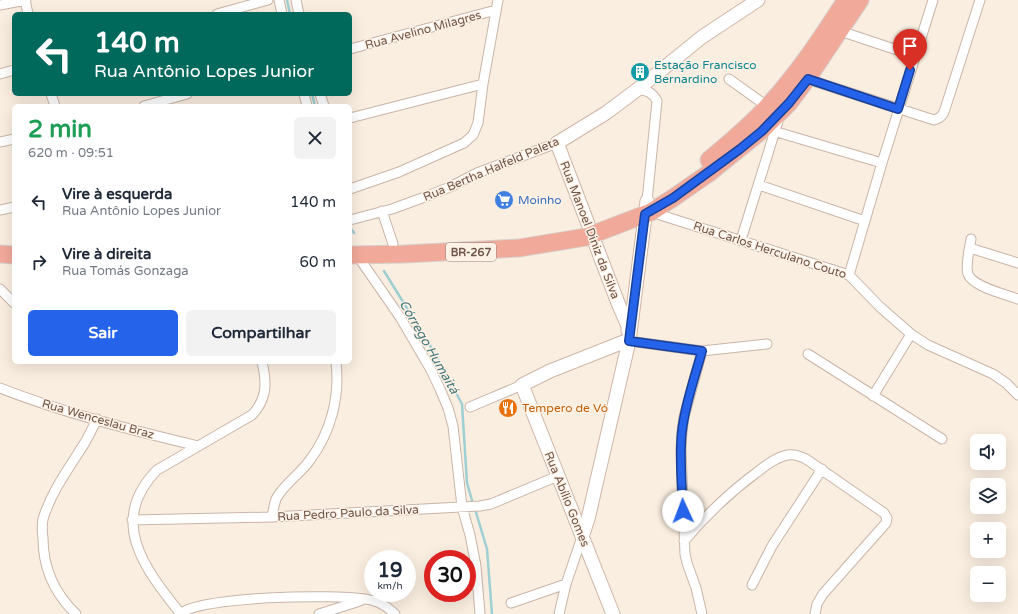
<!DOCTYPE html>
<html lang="pt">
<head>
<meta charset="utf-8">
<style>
	:root { --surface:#fff; --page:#f2f2f3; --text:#1f2937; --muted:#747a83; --accent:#2563eb }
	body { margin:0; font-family:"Varela Round",sans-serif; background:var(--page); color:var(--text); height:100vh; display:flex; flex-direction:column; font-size:15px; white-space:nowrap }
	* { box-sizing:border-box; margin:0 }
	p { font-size:13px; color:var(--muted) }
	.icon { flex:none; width:22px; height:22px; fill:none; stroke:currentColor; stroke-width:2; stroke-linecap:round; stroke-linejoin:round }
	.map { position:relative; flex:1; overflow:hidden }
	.side { position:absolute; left:12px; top:104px; width:340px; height:260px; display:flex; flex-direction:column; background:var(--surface); border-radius:6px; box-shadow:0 4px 16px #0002 }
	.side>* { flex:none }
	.guide { position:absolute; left:12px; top:12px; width:340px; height:84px; border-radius:6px; box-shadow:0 4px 16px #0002; background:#00695c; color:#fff; overflow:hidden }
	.fabs { position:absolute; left:970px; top:434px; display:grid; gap:8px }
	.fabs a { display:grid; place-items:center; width:36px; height:36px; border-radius:6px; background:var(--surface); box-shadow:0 4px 16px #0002; font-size:20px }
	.speed { position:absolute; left:364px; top:550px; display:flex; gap:8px; font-size:20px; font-weight:700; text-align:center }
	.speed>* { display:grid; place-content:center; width:52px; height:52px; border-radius:50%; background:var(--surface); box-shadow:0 4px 16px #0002; line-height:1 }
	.speed small { font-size:10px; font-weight:400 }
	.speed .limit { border:6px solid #d22; background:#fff; color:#111 }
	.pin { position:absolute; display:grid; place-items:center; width:34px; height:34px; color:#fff; margin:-41px -17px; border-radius:50% 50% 50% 0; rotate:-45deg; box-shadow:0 0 4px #0007 }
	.pin .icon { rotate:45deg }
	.me { position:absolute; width:44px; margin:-22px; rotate:358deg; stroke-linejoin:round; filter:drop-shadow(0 0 3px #0008) }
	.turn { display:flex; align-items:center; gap:14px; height:84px; padding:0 16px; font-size:18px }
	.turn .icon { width:52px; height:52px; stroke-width:2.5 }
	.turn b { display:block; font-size:28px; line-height:34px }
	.round { display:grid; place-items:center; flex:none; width:42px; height:42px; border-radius:6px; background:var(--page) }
	.head { display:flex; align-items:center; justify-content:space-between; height:68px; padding:0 16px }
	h1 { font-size:24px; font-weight:800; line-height:30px; color:#1e9e55 }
	.button { display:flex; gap:8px; margin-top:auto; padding:8px 16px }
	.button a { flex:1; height:46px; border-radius:6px; background:var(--accent); color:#fff; font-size:16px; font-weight:800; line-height:46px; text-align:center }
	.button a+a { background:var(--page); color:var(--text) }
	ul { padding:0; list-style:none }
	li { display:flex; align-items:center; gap:12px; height:60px; padding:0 16px }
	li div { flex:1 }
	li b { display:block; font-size:15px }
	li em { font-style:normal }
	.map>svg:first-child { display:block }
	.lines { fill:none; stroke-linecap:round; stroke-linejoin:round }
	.stream { stroke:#9ecfd3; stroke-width:2.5 }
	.street-casing { stroke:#c9b5a8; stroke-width:11 }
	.secondary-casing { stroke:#cfb6a8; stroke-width:15 }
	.highway-casing { stroke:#d7cfcc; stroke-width:19 }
	.street { stroke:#fff; stroke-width:9 }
	.secondary { stroke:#fff; stroke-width:13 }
	.highway { stroke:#f1a99a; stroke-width:17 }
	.route-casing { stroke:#184099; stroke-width:10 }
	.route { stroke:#2563eb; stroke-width:7 }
	.labels { text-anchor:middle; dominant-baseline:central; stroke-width:3; stroke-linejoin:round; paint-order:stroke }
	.shield { fill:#fef2e6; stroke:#9a8378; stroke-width:1 }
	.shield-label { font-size:11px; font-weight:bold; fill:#6f5449 }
	.street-label { font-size:12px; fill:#6f5449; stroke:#fef2e6 }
	.culture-label { font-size:12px; fill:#0d838f; stroke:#fef2e6; text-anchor:start }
	.shop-label { font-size:12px; fill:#366cbe; stroke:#fef2e6; text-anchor:start }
	.food-label { font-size:12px; fill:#c56008; stroke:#fef2e6; text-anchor:start }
	.water-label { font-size:13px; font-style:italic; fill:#42777b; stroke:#fef2e6 }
</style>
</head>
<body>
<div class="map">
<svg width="1018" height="614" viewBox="0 0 1018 614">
	<rect width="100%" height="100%" fill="#faeee0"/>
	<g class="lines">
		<path class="stream" d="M287,0l3,14
			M312,94l3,12
			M350,227l4,6
			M384,271l53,86 25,47 5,79 6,21
			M475,509l12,40 5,65"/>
		<defs>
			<path id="street" d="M25,0l3,14
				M279,0l3,14
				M296,0l3,14
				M0,5l26,-5
				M217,14l51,-14
				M840,31l75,25
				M350,49l146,-39
				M0,74l14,-4
				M729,79l39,28
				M807,79l127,41c7,-2 9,-5 11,-11l35,-109
				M638,89c10,2 14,3 19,12l-10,100
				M51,94l4,12
				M304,94l3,12
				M320,94l4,12
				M144,106l43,-12
				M350,118l133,-34
				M770,130l112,33
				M0,142l14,-3
				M759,185l106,36
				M350,189l49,-17 65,-29 9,-8 5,-12 5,-39 15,-84
				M0,210l14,-3
				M382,211l11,33
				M651,212l198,63 31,32 31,27 17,11 65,29 13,9 12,12
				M350,220l42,-11 30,-11 28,-11 27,-14 80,-30
				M971,239c-1,8 -6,27 -3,35 5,13 37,20 50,25
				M741,240l38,-122
				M970,248l48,15
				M357,255l43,62 31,53 9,19 8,19 5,18 9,81 8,28 6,31 4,48
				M849,275l33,-112 51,-163
				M0,289l14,14
				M629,341l73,10 65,-7
				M808,354l134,85
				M0,388c64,25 131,42 198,58
				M873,396l38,-62
				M470,407l52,-22
				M272,517c1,-6 2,-12 4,-18 7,-14 25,-26 34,-39 21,-28 30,-63 26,-98
				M132,520l140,-3 208,-11 11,-2 67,-28
				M684,541c22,-26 45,-48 72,-68 9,-7 20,-16 32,-18 7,-1 12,1 18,4l78,54 3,5 -1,5 -63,71 -6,10 -2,10
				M752,585l20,-39 50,-77
				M511,603l55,-19
				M180,613c-35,-44 -73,-92 -23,-143l95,-55c15,-16 15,-32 10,-53
				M76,614c-22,-21 -33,-46 -33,-76 -1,-6 -1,-13 0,-19 8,-27 26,-51 41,-75 5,-8 9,-17 13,-25
				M179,614c24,-18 153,-20 186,-15 11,1 22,7 30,15
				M319,614l41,-13
				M559,614l7,-30 16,-47
				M702,614l-6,-26 -9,-25 -2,-9 -4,-105 1,-17 2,-15 18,-66"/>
			<path id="secondary" d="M588,224l-31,-81 49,-30 32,-24 64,-52 56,-37
				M592,235l26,68 10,23v5
				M582,537l6,-18 41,-178 18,-140
				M613,614l-91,-229 28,-14 76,-30h3"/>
			<path id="highway" d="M709,160c20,-17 41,-34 59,-54 30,-32 54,-69 78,-106
				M0,254l14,1
				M350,255l55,-1 114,-6 67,-11 65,-25 22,-14 36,-25 52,-42 28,-28 18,-24 53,-79"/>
		</defs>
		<use href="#street" class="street-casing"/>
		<use href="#secondary" class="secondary-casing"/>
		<use href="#highway" class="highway-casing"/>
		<use href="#street" class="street"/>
		<use href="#secondary" class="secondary"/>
		<use href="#highway" class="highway"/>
	</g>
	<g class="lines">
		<defs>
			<path id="route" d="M683,511c-1,-26 -4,-54 -1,-80 3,-27 13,-54 20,-80l-73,-10 16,-127 28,-16 67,-49 22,-18 27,-28 19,-24 90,30 12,-39"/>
		</defs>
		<use href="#route" class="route-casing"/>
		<use href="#route" class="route"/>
	</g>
	<defs>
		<symbol id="building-disc" viewBox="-11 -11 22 22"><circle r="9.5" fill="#0f9aa8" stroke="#fef2e6"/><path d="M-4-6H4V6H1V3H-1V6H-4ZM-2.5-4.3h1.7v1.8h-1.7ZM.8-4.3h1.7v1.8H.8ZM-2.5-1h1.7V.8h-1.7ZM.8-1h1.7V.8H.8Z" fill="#fff"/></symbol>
		<symbol id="supermarket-disc" viewBox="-11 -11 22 22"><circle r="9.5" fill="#3f7fe0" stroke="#fef2e6"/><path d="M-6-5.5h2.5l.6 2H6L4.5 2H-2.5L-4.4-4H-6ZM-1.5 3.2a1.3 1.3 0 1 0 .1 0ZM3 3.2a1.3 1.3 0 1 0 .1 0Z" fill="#fff"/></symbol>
		<symbol id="restaurant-disc" viewBox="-11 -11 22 22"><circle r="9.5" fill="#e8710a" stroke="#fef2e6"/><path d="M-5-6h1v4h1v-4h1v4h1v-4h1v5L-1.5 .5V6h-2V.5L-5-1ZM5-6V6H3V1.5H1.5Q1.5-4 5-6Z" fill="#fff"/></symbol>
	</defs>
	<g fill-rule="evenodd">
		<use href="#building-disc" x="629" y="61" width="22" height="22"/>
		<use href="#supermarket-disc" x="493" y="189" width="22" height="22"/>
		<use href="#restaurant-disc" x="497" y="397" width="22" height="22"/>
	</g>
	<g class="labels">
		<rect class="shield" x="446" y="243" width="50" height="18" rx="3"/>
		<g class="shield-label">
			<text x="471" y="252">BR-267</text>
		</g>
		<g class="street-label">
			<text transform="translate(423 30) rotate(-15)">Rua Avelino Milagres</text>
			<text transform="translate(491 169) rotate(-23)">Rua Bertha Halfeld Paleta</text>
			<text transform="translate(590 230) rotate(69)">Rua Manoel Diniz da Silva</text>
			<text transform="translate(770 250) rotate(18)">Rua Carlos Herculano Couto</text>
			<text transform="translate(98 419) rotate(16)">Rua Wenceslau Braz</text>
			<text transform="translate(567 499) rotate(68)">Rua Abílio Gomes</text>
			<text transform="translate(348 513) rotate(-3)">Rua Pedro Paulo da Silva</text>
		</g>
		<g class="culture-label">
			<text x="654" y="65">Estação Francisco<tspan x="654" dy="14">Bernardino</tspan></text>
		</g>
		<g class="shop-label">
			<text x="518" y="200">Moinho</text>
		</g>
		<g class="food-label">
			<text x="522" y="408">Tempero de Vó</text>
		</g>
		<g class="water-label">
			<text transform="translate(429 347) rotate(60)">Córrego Humaitá</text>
		</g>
	</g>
</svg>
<div class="fabs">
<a><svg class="icon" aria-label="sound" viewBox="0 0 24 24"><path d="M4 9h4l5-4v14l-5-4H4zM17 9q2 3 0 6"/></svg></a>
<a><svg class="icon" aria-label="layers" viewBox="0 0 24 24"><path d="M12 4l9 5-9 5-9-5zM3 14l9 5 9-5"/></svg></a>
<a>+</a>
<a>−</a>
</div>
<div class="speed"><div>19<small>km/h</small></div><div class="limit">30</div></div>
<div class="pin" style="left:910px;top:70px;background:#d93025"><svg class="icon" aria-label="arrive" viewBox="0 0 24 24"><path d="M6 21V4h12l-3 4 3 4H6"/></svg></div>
<svg class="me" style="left:683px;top:511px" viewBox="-20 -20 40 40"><circle r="19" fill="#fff"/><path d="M0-13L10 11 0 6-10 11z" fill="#2563eb"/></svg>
<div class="guide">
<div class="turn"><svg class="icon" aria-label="left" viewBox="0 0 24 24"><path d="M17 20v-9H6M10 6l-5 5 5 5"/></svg><div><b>140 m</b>Rua Antônio Lopes Junior</div></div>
</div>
<section class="side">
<div class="head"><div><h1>2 min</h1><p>620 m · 09:51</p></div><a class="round"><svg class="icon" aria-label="close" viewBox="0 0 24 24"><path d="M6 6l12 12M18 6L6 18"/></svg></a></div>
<ul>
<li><svg class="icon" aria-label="left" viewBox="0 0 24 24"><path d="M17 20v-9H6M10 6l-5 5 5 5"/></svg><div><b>Vire à esquerda</b><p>Rua Antônio Lopes Junior</p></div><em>140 m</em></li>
<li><svg class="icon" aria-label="right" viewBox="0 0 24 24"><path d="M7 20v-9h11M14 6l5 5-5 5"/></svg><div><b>Vire à direita</b><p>Rua Tomás Gonzaga</p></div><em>60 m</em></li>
</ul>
<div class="button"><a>Sair</a><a>Compartilhar</a></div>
</section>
</div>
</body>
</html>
